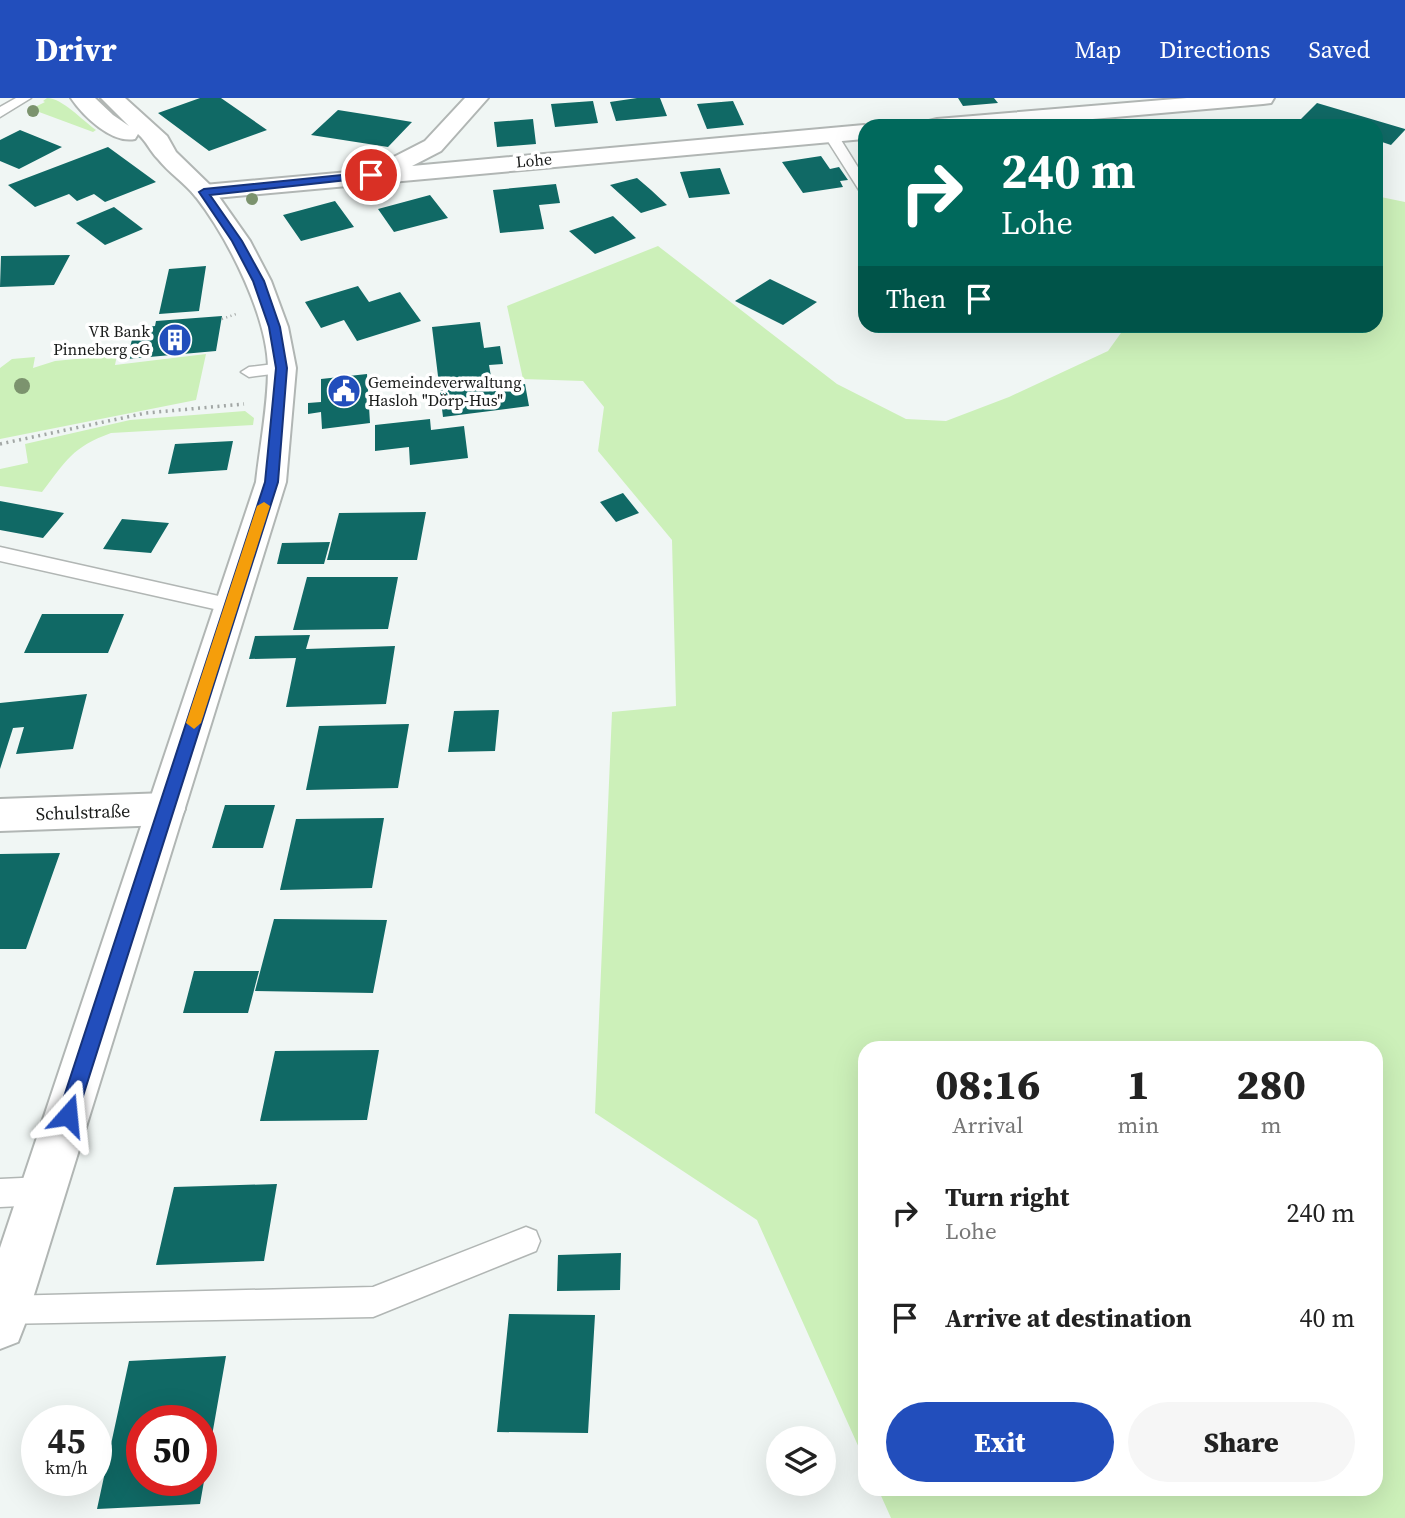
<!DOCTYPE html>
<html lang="en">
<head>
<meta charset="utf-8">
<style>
	:root { --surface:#fff; --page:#f6f6f6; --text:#222; --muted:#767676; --accent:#224ebc }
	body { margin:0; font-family:"Source Serif 4",serif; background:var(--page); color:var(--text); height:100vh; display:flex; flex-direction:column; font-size:26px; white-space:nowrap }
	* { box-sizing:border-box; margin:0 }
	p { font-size:23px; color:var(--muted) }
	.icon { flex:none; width:38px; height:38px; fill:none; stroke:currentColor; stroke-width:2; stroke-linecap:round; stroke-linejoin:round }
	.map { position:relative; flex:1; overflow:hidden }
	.sheet { position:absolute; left:858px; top:943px; width:525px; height:455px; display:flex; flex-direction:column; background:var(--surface); border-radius:21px; box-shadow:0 7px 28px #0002 }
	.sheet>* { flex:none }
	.guide { position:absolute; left:858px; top:21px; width:525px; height:214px; border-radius:21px; box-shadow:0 7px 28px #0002; background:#00695c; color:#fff; overflow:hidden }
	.tools { position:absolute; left:766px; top:1328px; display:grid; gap:14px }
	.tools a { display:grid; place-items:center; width:70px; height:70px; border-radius:50%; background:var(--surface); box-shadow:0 7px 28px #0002; font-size:35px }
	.speed { position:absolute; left:21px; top:1307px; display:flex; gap:14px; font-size:35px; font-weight:700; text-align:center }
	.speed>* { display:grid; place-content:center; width:91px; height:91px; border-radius:50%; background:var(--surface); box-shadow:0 7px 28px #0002; line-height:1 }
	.speed small { font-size:18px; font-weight:400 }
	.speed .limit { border:10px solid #d22; background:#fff; color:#111 }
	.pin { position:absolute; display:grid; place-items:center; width:60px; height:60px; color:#fff; margin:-30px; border:4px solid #fff; border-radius:50%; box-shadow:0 2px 7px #0007 }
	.me { position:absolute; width:77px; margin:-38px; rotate:18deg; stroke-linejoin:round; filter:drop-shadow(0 0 5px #0008) }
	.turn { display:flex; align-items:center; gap:24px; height:147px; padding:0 28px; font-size:32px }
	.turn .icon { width:91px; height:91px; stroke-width:2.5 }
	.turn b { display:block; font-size:49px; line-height:60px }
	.then { display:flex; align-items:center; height:66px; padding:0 28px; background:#0003; gap:14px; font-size:26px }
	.eta { display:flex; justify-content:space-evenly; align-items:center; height:119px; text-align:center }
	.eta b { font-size:42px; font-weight:800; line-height:49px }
	.button { display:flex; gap:14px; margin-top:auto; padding:14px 28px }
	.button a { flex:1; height:80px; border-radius:42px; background:var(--accent); color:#fff; font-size:28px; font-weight:800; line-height:80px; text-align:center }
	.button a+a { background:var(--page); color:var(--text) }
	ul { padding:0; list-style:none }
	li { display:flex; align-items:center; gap:21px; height:105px; padding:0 28px }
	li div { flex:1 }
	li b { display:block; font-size:26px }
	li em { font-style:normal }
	header { display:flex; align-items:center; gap:42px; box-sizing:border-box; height:98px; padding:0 35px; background:var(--accent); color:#fff }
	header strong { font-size:33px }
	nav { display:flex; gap:38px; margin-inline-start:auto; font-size:24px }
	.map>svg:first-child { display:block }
	.green { fill:#ccf0b9 }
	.building { fill:#106965; fill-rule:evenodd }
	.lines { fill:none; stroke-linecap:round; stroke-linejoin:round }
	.lane-casing { stroke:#b1b6b4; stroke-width:3 }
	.street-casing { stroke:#b1b6b4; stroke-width:4 }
	.secondary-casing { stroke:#b1b6b4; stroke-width:4 }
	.path-far1 { stroke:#a2a7a5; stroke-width:2.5; stroke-dasharray:1 3.5; stroke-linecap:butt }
	.path { stroke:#a2a7a5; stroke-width:3.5; stroke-dasharray:2 4.5; stroke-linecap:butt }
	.lane { fill:#fff; fill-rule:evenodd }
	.street { fill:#fff; fill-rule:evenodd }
	.secondary { fill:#fff; fill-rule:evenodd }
	.tree { fill:#7c936e }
	.route { fill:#224ebc; stroke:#16337a; stroke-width:2 }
	.slow { fill:#f59e0b }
	.labels { text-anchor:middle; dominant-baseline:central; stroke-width:7; stroke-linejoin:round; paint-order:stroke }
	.far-street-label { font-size:16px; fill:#191b1a; stroke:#fff }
	.far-poi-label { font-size:16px; fill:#191b1a; stroke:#fff; text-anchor:end }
	.street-label { font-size:18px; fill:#191b1a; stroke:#fff }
</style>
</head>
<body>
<header>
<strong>Drivr</strong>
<nav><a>Map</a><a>Directions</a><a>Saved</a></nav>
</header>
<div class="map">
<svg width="1405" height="1420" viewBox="0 0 1405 1420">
	<rect width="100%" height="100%" fill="#f0f6f4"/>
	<path class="green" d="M47,0c15,0 35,22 49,32l-3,2 -62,-23 14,-7 -2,-1z
		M1376,98l29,6v1316h-514l-13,-29h498v-441h-512v411l-107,-239 -162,-107 17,-401 64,-6 -4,-166 -74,-89 6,-44 -21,-26 -60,-2 -16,-73 151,-60 179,138 69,35 40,2 63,-24 99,-46 18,-25h250z
		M206,256l-10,46 -196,39v-71l12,-9 23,-2 -2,11 22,-7 62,-6 -2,10z
		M245,313l9,7 -1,7 -142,8c-39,14 -45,28 -69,59l-42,-6v-17l28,-6 -3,-19 105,-24z"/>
	<path class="building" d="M200,0h21l46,32 -58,21 -51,-38z
		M637,0h23l7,18 -51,5 -6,-19z
		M958,0h36l4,5 -35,3z
		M593,3l5,22 -43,4 -4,-23z
		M733,3l11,24 -37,4 -10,-25z
		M1317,5l88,26v1l-14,15 -15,-5v-14h-82z
		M338,12l38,6 36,6 -24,25 -77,-12z
		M533,21l3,25 -39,3 -3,-25z
		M20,32l42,17 -43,22 -19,-8v-21z
		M108,49l48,35 -51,20 -11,-8 -17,7 -8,-7 -34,13 -27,-22z
		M821,58l9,13 9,-2 9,13 -8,1 3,6 -40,6 -21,-31z
		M720,70l10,26 -41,4 -9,-26z
		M637,80l14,12 16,15 -26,8 -31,-28z
		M556,86l4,19 -21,2 5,24 -44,4 -7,-43z
		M430,97l18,23 -54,14 -16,-23z
		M335,103l19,26 -53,14 -18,-26z
		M114,109l29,22 -38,16 -29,-22z
		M613,118l23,22 -41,16 -26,-23z
		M70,157l-16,30 -54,2 1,-31z
		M206,168l-7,45 -40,3 10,-45z
		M770,181l47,23 -34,23 -48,-24z
		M358,188l11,16 31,-10 21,29 -64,20 -13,-21 -23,8 -16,-26z
		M222,218l-6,35 -89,8 8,-31 20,-2 1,-5z
		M480,224l4,26 16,-2 3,18 -14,1 4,23 32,-4 4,22 -86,11 -11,-90z
		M367,276l3,49 -48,6 -1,-17 -13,2v-11l13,-1v-23z
		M430,321l1,11 33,-4 4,32 -58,7 -1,-18 -34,4v-26z
		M233,343l-6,29 -59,4 7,-30z
		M623,395l16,20 -23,9 -16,-20z
		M0,403l64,12 -21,25 -43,-8z
		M426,414l-9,48h-90l12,-47z
		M122,421l47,4 -18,30 -48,-4z
		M330,444l-6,22h-47l5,-21z
		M307,479h91l-10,52 -95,1z
		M42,516h82l-16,39h-84z
		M310,537l-4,14 89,-3 -9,58 -100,3 10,-49 -47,1 6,-23z
		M87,596l-14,55 -57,5 8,-27 -11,1 -13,41v-66z
		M499,612l-4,41 -47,1 6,-41z
		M409,626l-11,64 -92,2 13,-64z
		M225,707h50l-12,43h-51z
		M384,720l-12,70 -92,2 16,-71z
		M60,755l-34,96h-26v-95z
		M274,821l113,1 -14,73 -118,-2z
		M194,873h65l-11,42h-65z
		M379,952l-12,70 -107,1 15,-70z
		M277,1086l-13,77 -108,4 18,-78z
		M621,1155l-1,37 -63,1 1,-36z
		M509,1216l86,1 -7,118 -91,-1z
		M226,1258l-26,148 -103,5 32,-148zM142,1323h59v59h-59z"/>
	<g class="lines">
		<defs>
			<path id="lane" d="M16,0h15l-31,19v-10z
				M831,33l5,1 28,45v14l-5,-1 -35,-55z
				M282,265l8,5 -2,4 -39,5 -8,-5 8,-5z
				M0,449l232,52 7,2 3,5 -3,5 -7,2 -232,-52z
				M43,1079l10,4 4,10 -4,10 -10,4 -43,2v-28z
				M526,1129l10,4 4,10 -4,10 -163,66 -373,7v-26l4,-2 369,-9z"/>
			<path id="street" d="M465,0h23l-47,53 -29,15 452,-41 3,1h-3v13l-660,60 -8,-2 -4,-5 4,-5 8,-2 178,-16 2,-7 41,-21z
				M1187,0h87l-3,5 -8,1 -249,22h-88l3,-5 8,-2z
				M166,695l14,5 5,11 -5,11 -14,5 -166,6v-32z"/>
			<path id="secondary" d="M71,0h24l18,17 16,11 -28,-28h24l42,38 9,16 36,35 38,54 21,40 17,46 8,41 -10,114 -261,842 -7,18 -18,7v-101l256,-766c4,-37 12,-76 12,-113 0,-52 -40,-131 -72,-172 -11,-14 -27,-24 -38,-38 -8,-8 -11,-17 -20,-25l-3,5c-23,5 -52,-23 -64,-41z"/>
		</defs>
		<use href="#lane" class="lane-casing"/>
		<use href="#street" class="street-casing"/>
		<use href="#secondary" class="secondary-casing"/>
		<path class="path-far1" d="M222,221l14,-5"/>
		<path class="path" d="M0,346l146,-31 98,-9"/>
		<use href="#lane" class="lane"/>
		<use href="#street" class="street"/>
		<use href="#secondary" class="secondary"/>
	</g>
	<g class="tree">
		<circle cx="33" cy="13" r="6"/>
		<circle cx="252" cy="101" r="6"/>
		<circle cx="22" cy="288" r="8"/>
	</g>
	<path class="route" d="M371,74l3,1v4l-164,18 32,46 22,40 16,46 7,41 -9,114 -201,633 -3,7 -6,2 -7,-2 -3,-7 207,-633 11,-114 -7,-41 -16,-46 -21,-40 -33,-49 5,-3z"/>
	<path class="slow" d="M264,404l6,4 -69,217 -7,6 -8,-6 71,-217z"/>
	<defs>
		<symbol id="building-disc" viewBox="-11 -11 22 22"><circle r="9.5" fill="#224ebc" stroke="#fff"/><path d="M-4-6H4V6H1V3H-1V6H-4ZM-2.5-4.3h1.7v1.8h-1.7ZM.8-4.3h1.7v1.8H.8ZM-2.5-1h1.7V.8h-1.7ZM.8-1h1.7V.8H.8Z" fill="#fff"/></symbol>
		<symbol id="civic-disc" viewBox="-11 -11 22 22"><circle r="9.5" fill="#224ebc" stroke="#fff"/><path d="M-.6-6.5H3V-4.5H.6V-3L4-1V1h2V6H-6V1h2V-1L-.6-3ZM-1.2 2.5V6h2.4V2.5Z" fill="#fff"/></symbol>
	</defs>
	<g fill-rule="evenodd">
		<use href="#building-disc" x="156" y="223" width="38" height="38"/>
		<use href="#civic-disc" x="325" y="274" width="38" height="38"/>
	</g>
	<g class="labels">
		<g class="far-street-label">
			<text transform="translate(534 62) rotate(-5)">Lohe</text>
		</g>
		<g class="far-poi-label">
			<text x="150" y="233">VR Bank<tspan x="150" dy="18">Pinneberg eG</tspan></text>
			<text x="368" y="284" text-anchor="start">Gemeindeverwaltung<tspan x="368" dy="18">Hasloh "Dörp-Hus"</tspan></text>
		</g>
		<g class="street-label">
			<text transform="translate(83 714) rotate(-2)">Schulstraße</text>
		</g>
	</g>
</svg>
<div class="tools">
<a><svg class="icon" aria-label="layers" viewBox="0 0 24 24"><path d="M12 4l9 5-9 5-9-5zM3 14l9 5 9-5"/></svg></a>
</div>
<div class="speed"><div>45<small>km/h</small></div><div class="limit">50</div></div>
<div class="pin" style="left:371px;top:77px;background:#d93025"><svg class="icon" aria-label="arrive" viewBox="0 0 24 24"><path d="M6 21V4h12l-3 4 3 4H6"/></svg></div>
<svg class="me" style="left:68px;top:1017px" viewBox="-20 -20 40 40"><path d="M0-17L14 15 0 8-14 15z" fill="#224ebc" stroke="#fff" stroke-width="4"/></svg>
<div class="guide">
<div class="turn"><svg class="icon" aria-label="right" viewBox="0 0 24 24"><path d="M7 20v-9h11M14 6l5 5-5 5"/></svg><div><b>240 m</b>Lohe</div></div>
<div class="then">Then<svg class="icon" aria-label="arrive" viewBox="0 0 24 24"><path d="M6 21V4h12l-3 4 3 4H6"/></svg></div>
</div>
<section class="sheet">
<div class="eta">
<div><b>08:16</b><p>Arrival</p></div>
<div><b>1</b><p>min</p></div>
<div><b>280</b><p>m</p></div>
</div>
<ul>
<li><svg class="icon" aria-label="right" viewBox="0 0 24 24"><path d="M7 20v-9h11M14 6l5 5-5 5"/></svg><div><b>Turn right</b><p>Lohe</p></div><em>240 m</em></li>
<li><svg class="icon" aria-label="arrive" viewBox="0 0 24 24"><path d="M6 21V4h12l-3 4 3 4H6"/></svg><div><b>Arrive at destination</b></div><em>40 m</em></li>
</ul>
<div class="button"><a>Exit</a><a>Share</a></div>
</section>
</div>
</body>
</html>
